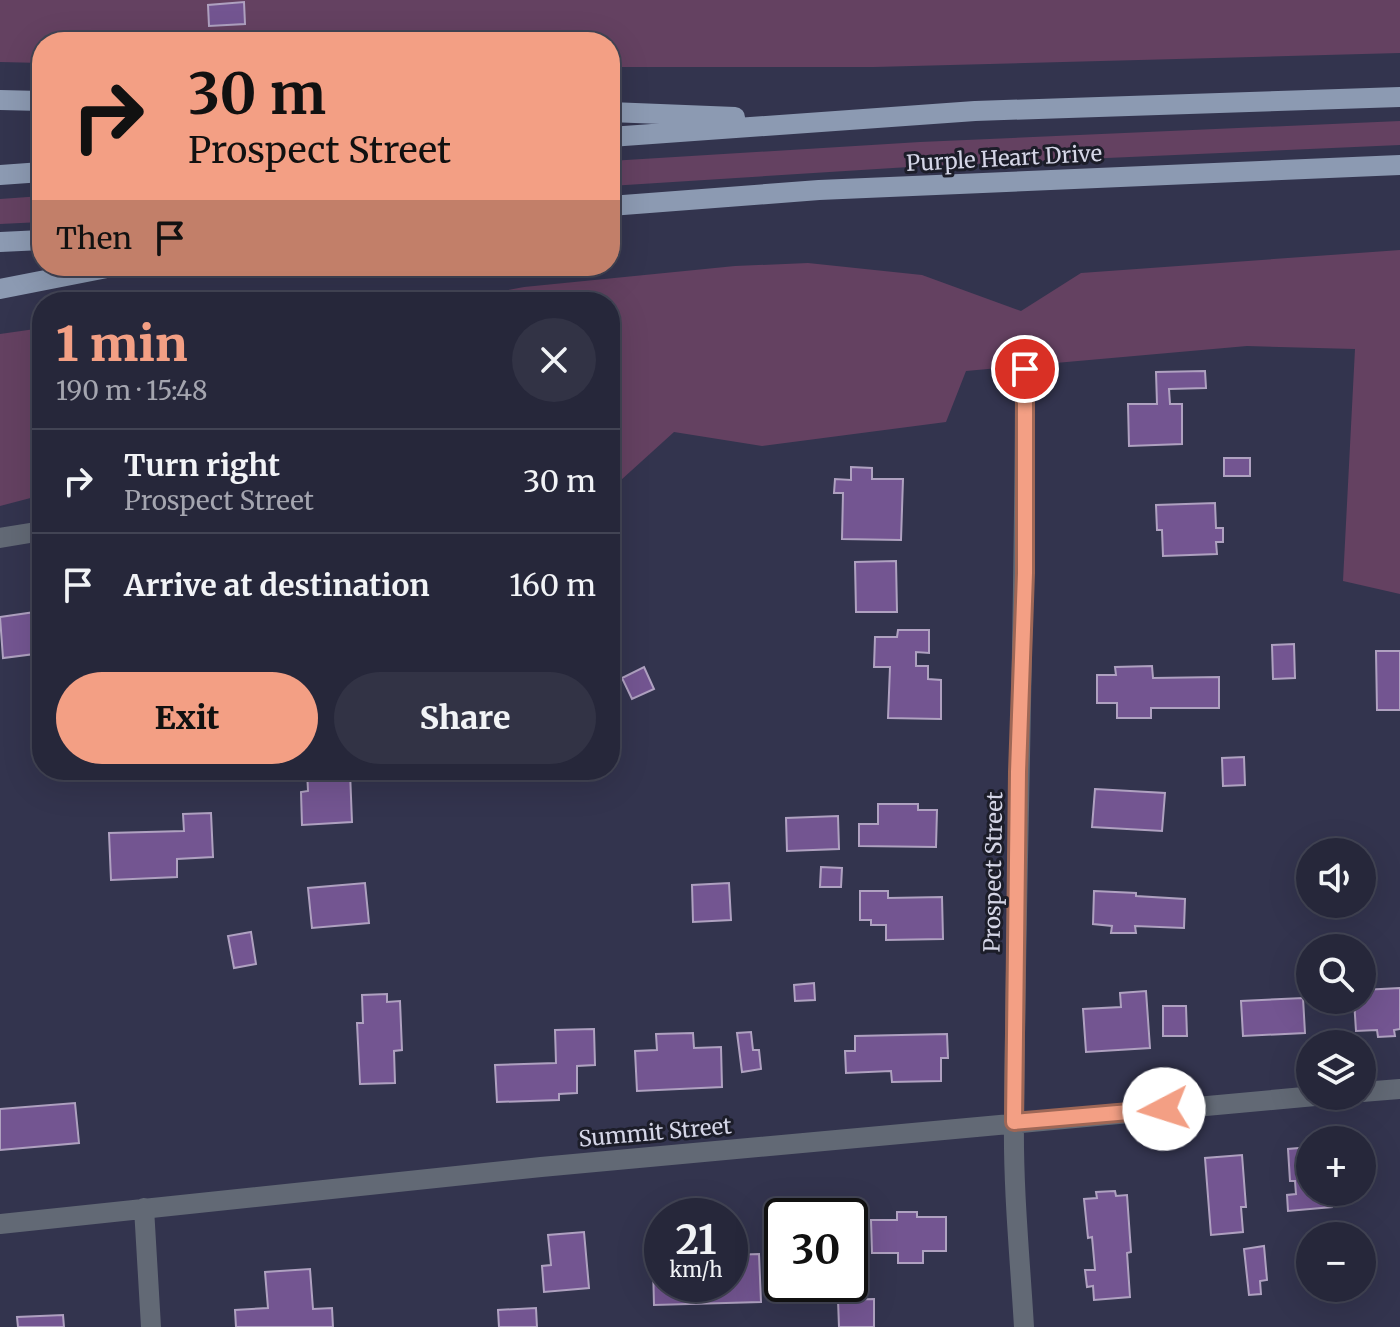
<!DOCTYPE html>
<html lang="en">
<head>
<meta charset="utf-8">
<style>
	:root { --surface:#26273a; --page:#323345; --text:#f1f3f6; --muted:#a4a5af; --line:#424454; --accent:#f39f84 }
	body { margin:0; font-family:Merriweather,serif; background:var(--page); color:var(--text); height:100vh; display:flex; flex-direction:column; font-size:30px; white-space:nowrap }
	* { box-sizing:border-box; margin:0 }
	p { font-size:26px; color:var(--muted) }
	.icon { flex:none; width:44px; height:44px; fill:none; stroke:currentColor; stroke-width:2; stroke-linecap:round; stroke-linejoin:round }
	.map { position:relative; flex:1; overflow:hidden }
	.drawer { position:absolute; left:32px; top:292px; width:588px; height:488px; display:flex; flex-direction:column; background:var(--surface); border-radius:32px; box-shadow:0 8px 32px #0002,0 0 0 2px var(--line) }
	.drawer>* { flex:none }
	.hud { position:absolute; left:32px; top:32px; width:588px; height:244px; border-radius:32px; box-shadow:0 8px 32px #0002,0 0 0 2px var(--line); background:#f39f84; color:#111; overflow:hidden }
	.fabs { position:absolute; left:1296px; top:838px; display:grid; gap:16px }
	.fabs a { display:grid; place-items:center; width:80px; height:80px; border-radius:50%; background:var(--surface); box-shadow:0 8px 32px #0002,0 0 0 2px var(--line); font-size:40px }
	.speed { position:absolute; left:644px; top:1198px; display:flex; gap:16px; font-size:40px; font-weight:700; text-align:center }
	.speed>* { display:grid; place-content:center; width:104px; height:104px; border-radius:50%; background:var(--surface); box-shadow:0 8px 32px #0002,0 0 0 2px var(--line); line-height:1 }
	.speed small { font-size:20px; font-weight:400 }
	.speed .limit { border:4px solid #111; border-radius:12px; background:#fff; color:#111 }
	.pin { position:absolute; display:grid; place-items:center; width:68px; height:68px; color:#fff; margin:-34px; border:4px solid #fff; border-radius:50%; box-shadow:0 2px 8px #0007 }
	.me { position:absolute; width:88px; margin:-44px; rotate:265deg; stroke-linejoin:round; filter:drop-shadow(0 0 6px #0008) }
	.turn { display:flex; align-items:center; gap:28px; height:168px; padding:0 24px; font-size:36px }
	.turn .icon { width:104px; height:104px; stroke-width:2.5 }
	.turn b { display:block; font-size:56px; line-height:68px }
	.then { display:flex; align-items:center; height:76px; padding:0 24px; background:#0003; gap:16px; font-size:30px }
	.round { display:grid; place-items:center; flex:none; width:84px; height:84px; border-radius:42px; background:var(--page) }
	.overview { display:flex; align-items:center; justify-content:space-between; height:136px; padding:0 24px }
	h1 { font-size:48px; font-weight:800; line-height:60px; color:var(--accent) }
	.action { display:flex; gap:16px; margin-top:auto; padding:16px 24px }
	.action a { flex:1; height:92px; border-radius:48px; background:var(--accent); color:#111; font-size:32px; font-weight:800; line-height:92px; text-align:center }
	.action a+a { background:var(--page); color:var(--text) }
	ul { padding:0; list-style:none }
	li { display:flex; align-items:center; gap:24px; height:104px; padding:0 24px; border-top:2px solid var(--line) }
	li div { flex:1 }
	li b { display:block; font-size:30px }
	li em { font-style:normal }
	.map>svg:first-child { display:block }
	.green { fill:#644161 }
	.building { fill:#735591; stroke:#afa1c0; stroke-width:2 }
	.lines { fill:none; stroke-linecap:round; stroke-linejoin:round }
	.minor { stroke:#626975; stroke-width:20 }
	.major { stroke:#8c9ab2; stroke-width:20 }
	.route-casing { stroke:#9e6756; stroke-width:20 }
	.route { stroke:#f39f84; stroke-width:14 }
	.labels { text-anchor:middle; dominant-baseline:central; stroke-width:6; stroke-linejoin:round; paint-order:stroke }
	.street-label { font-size:22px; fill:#d5d6e7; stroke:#1c1d29 }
</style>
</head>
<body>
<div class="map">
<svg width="1400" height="1327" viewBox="0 0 1400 1327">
	<rect width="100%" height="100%" fill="#33344e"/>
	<path class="green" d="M0,0h1400v53l-526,14h-264v-25h-568v21l-42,-1z
		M1400,121v24l-475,21 -315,20v-25l310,-19z
		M42,196v26l-42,2v-25z
		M1400,250v344l-57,-13 12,-232 -108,-3 -281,25 -20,51 -184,24 -88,-14 -64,58v-188h-166l80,-15 211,-21 73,-3 114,12 99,36 60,-38z
		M42,328v167l-42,11v-172z"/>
	<path class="building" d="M244,2l1,22 -36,2 -1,-21z
		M1205,371l1,17 -37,1 1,15h12v40l-53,2 -1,-42h29l-1,-32z
		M1224,458h26v18h-26z
		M851,467l21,1v11h31l-2,61 -59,-1 1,-46h-9l1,-14 16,1z
		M1215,503l1,25h7v14h-7l1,12 -54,2 -1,-26h-5l-1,-25z
		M896,561l1,51h-41l-1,-50z
		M42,611v42l-39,5 -3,-41z
		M898,630h31v23l-13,-1v14h12v13l13,1v39l-53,-1 2,-51h-16l1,-30h22z
		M1294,644l1,34 -22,1 -1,-34z
		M1376,651h24v59h-23z
		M1152,666l1,12 66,-1v31h-68v10h-34v-15h-20v-28h19l-1,-8z
		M644,667l10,22 -22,10 -10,-21z
		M1244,757l1,28 -22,1 -1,-28z
		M307,770l43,2 2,50 -50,3 -1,-33 7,-1z
		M1095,789l70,4 -3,38 -70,-4z
		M878,804h40v6h19l-1,37 -77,-1v-22h19z
		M211,813l2,44 -36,2v18l-66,3 -2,-47 75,-2 -1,-17z
		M838,816l1,33 -52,2 -1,-33z
		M821,867l21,1 -1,19h-21z
		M365,883l4,40 -57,5 -4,-40z
		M729,883l2,37 -38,2 -1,-37z
		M860,891h28v7l54,-1 1,42 -57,1v-15h-15v-5h-11z
		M1094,891l42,2v3l49,3 -1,29 -49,-2 1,7h-25l1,-7 -19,-2z
		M251,932l5,32 -22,4 -6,-32z
		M814,983l1,17 -20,1 -1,-16z
		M1400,988v41l-6,1 1,6 -17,1 -1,-7 -21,1 -2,-31h8v-10z
		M1146,991l4,57 -64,4 -3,-43 38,-2 -1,-14z
		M387,994v8l13,-1 2,49 -8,1 1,32 -35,1 -3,-61h6l-1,-28z
		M1303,998l2,35 -62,3 -2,-35z
		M1163,1006h23l1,30h-24z
		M594,1029l1,36 -18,1v27l-18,1v6l-62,2 -2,-37 61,-2 -1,-33z
		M751,1032l2,18h6l2,19 -19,3 -5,-39z
		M693,1033l1,15 27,-1 1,40 -85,4 -2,-40 22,-1 -1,-16z
		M947,1034l1,24h-7v23l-49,1 -1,-11 -45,2 -1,-22h10v-15z
		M75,1103l4,40 -79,7v-41z
		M1310,1147v45h40v4l-19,1 1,10 -44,4 -1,-16 9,-1 -1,-13h-5l-2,-32z
		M1242,1155l4,52h-5l2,25 -32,3 -6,-77z
		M1115,1191l1,5 11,-1 4,57 -4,1 3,44 -36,3 -1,-14 -6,1 -2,-17h10l-3,-33 -4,1 -4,-39 13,-1 -1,-6z
		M897,1212h20v5h29v34h-23v12h-25v-10h-26l-1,-33h26z
		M584,1232l5,56 -45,4 -2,-26 9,-1 -3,-30z
		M1264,1246l3,34 -7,1 1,13 -12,1 -5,-46z
		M759,1254l2,48 -107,3 -1,-40h9v19h68v-29z
		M310,1269l3,40 19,-1 1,19h-97l-1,-17 33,-2 -3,-36z
		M874,1299v28h-35l-1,-27z
		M536,1308l1,19h-38l-1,-17z
		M63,1315l1,12h-46l-1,-10z"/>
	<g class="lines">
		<path class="minor" d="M0,538l42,-7
			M1362,1092l38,-3
			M144,1208l7,119
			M0,1224l541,-57 774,-71
			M1024,1327c-4,-68 -11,-138 -10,-206 2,-251 11,-501 11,-752"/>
		<path class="major" d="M0,100l42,1
			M610,112l125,5
			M610,137l365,-26 425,-14
			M0,175l42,-3
			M610,206l209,-16 581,-25
			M0,242l42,-2
			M0,289l117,-23"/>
	</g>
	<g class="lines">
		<defs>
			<path id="route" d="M1025,369v204l-7,199 -4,350 150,-13"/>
		</defs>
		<use href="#route" class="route-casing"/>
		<use href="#route" class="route"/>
	</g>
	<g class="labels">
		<g class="street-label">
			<text transform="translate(1004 158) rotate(-3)">Purple Heart Drive</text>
			<text transform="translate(993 872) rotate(-89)">Prospect Street</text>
			<text transform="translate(655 1132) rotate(-5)">Summit Street</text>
		</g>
	</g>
</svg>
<div class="fabs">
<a><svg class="icon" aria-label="sound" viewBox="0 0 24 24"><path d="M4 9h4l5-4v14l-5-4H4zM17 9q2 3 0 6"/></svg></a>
<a><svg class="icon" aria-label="search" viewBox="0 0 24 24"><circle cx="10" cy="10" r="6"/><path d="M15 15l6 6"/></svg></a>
<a><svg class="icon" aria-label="layers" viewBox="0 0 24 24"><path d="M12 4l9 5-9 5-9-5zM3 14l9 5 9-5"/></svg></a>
<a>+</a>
<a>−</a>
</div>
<div class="speed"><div>21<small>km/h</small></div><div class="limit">30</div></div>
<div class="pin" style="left:1025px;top:369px;background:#d93025"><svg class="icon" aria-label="arrive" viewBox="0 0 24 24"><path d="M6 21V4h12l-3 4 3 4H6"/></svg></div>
<svg class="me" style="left:1164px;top:1109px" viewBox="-20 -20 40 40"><circle r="19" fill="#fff"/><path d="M0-13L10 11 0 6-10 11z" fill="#f39f84"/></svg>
<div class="hud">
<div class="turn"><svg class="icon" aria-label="right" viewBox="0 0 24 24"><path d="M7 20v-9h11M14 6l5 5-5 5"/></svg><div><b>30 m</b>Prospect Street</div></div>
<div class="then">Then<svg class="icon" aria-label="arrive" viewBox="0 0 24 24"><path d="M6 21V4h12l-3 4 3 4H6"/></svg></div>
</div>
<section class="drawer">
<div class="overview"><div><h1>1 min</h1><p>190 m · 15:48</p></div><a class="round"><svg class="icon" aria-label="close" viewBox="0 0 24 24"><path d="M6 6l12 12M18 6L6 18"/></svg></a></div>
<ul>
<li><svg class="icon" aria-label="right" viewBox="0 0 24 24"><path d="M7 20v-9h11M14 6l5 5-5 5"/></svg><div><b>Turn right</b><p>Prospect Street</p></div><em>30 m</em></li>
<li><svg class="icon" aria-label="arrive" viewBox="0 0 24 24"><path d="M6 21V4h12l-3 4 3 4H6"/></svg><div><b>Arrive at destination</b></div><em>160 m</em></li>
</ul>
<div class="action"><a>Exit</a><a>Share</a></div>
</section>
</div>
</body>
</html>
